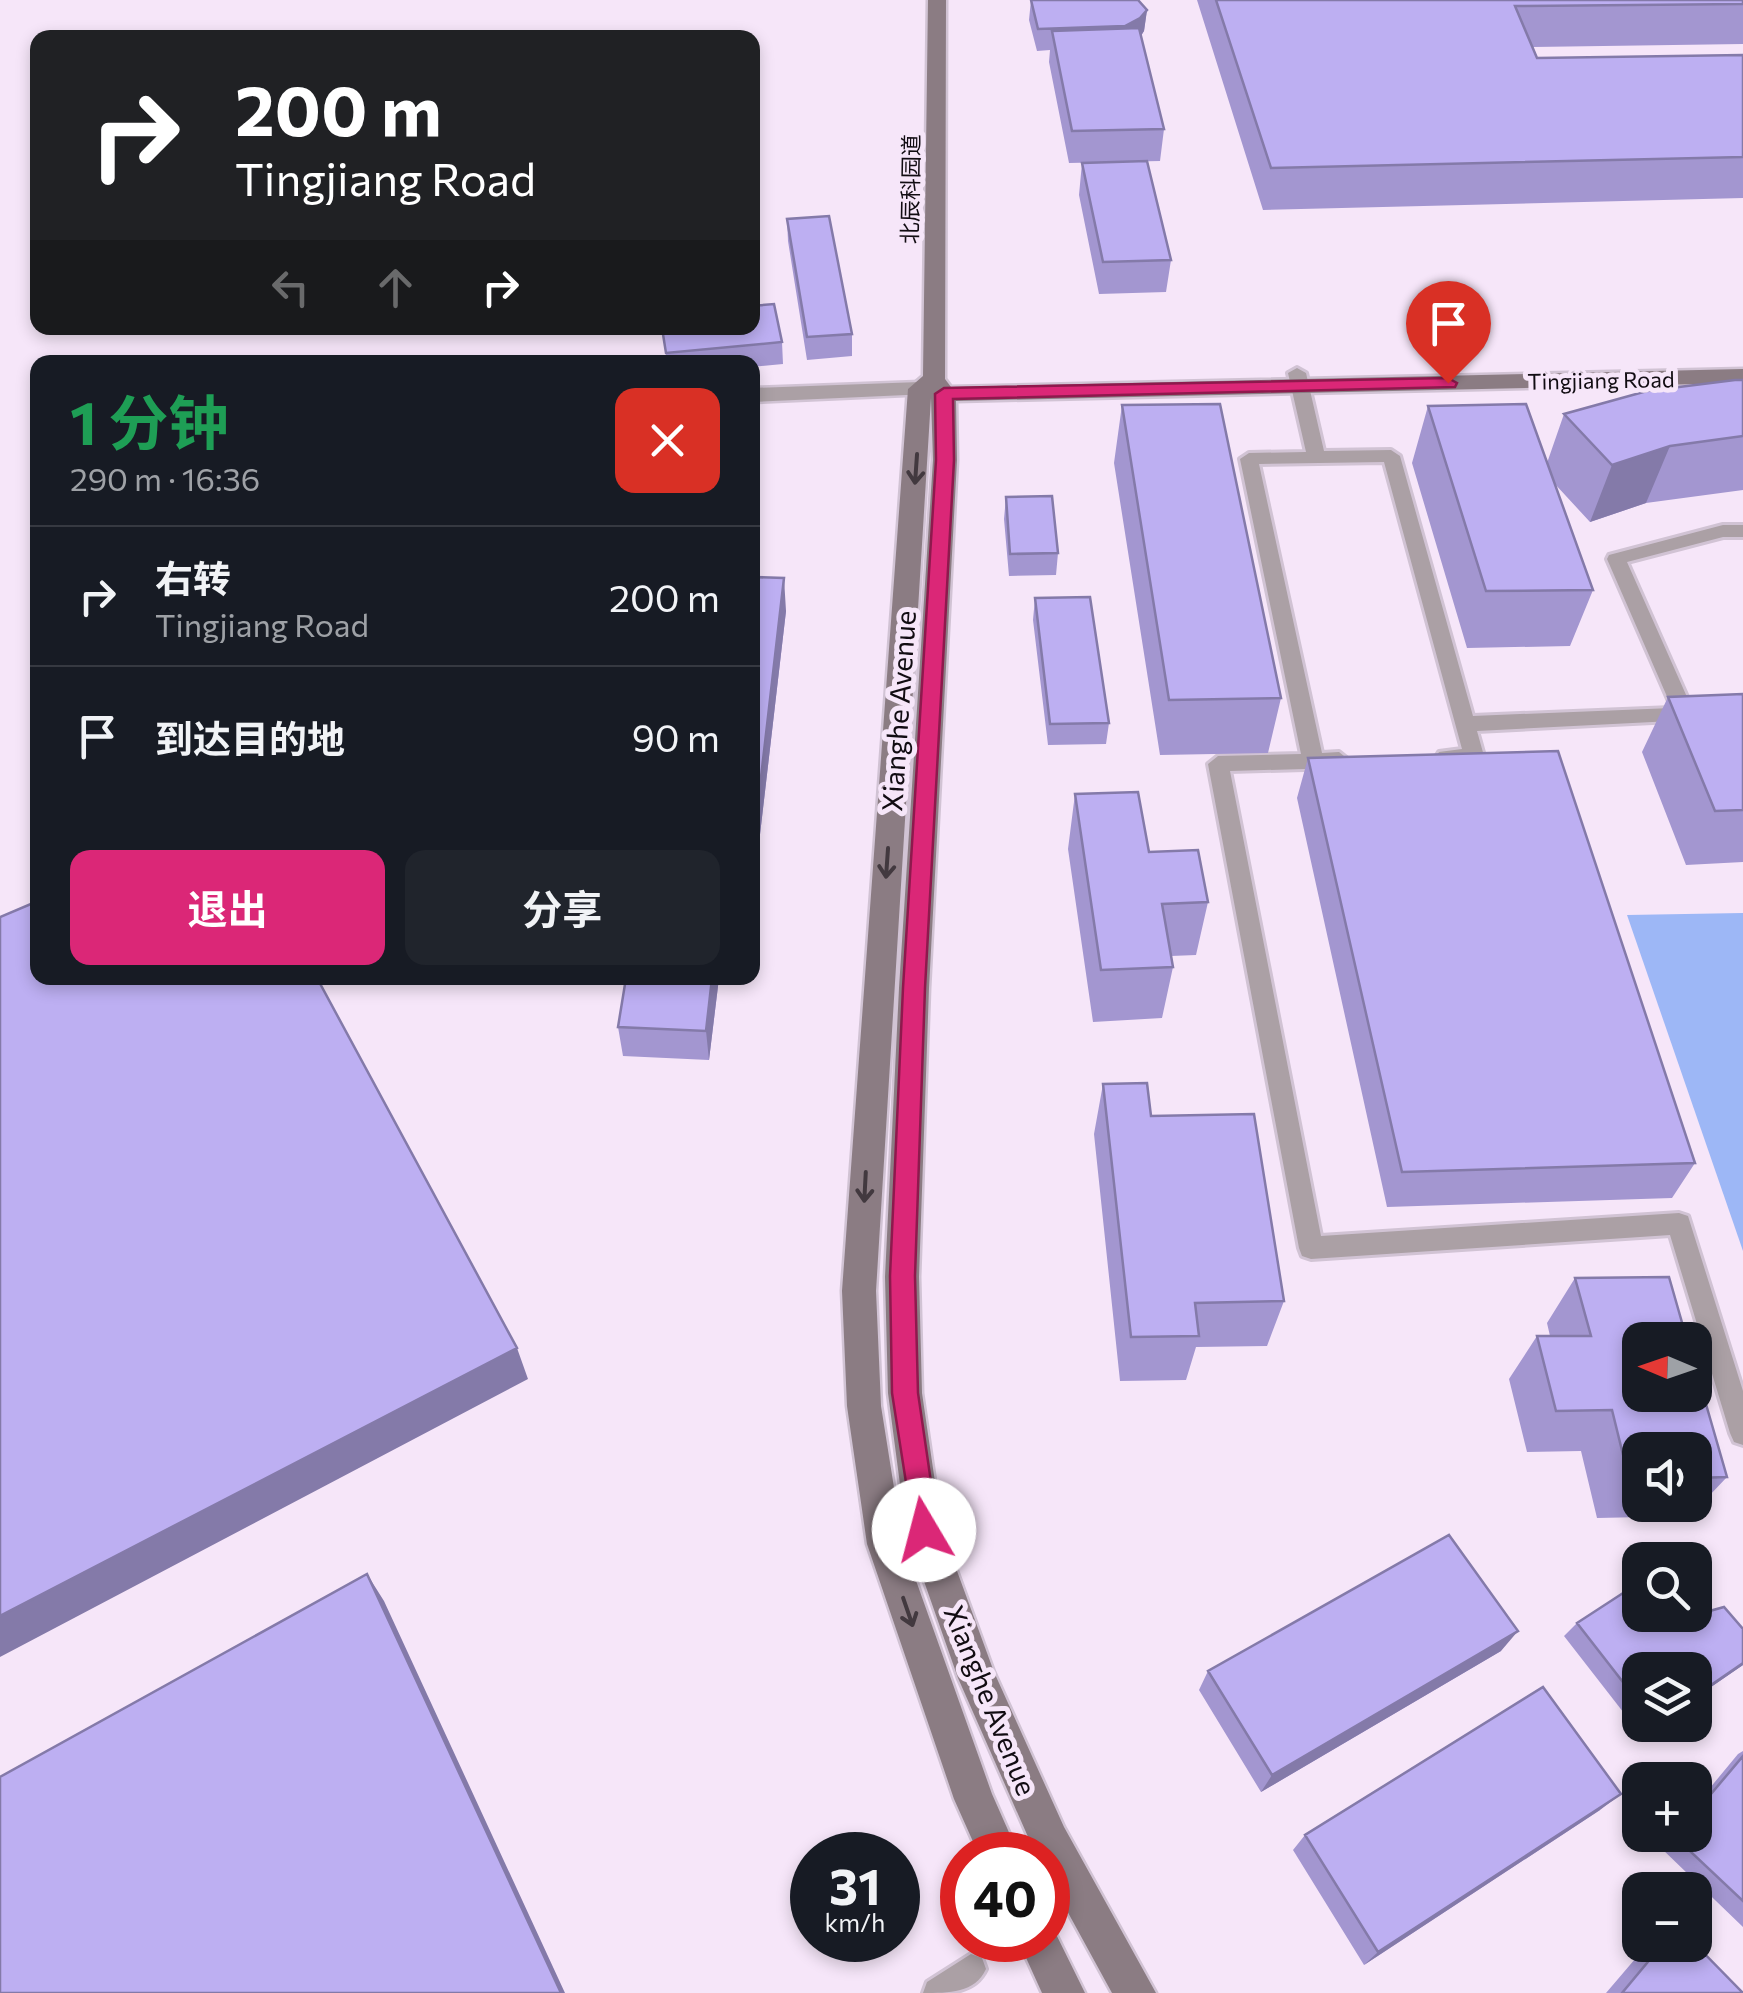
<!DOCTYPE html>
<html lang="zh">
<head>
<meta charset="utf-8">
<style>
	:root { --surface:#171b24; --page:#20242c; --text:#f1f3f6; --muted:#9ea1a6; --line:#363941; --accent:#db2777 }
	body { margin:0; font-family:Commissioner,"Noto Sans SC",sans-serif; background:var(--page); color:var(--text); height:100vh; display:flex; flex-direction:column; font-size:38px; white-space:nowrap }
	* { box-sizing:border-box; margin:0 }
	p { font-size:32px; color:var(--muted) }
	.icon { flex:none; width:55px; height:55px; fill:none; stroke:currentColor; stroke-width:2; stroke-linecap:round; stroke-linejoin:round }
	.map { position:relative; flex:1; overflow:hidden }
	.details { position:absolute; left:30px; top:355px; width:730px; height:630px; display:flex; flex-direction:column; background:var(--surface); border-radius:20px; box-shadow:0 5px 15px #0003 }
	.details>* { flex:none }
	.guide { position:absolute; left:30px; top:30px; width:730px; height:305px; border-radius:20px; box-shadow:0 5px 15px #0003; background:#202124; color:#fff; overflow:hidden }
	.needle { width:65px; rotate:272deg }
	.fabs { position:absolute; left:1622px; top:1322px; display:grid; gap:20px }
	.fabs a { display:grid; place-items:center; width:90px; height:90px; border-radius:20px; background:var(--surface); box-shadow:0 5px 15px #0003; font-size:50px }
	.speed { position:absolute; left:790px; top:1832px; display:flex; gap:20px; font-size:50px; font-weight:700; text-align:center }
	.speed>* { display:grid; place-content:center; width:130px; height:130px; border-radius:50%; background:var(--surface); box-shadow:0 5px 15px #0003; line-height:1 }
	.speed small { font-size:25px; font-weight:400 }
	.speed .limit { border:15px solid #d22; background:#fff; color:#111 }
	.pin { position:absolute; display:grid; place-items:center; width:85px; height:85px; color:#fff; margin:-102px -42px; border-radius:50% 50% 50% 0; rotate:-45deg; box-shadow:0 0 10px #0007 }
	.pin .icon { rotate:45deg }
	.me { position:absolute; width:110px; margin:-55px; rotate:352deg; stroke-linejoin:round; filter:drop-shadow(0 0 8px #0008) }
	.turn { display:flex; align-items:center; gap:35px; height:210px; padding:0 40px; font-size:45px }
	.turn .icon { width:130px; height:130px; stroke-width:2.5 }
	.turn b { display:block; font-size:70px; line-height:85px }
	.lanes { display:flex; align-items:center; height:95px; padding:0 40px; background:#0003; justify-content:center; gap:50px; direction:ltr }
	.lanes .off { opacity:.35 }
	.round { display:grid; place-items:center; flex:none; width:105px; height:105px; border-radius:20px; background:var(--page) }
	.headline { display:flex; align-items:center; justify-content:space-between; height:170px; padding:0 40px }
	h1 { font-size:60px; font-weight:700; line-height:75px; color:#1e9e55 }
	.button { display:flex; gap:20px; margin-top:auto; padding:20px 40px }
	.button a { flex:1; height:115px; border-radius:20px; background:var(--accent); color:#fff; font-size:40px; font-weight:700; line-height:115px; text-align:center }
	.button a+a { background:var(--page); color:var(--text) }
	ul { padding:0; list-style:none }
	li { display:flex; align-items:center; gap:30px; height:140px; padding:0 40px; border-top:2px solid var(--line) }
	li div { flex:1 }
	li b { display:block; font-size:38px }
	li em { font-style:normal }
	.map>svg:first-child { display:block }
	.water { fill:#9db7f6 }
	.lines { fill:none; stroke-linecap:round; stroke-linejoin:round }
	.lane-casing { stroke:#d1c3d4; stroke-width:6 }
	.street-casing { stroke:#d1c3d4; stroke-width:5 }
	.secondary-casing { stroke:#d1c3d4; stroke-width:5 }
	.lane { fill:#aba0a5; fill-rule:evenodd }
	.street { fill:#aba0a5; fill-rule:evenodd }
	.secondary { fill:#8b7c83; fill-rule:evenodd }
	.wall { fill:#a396d0; fill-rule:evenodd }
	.shaded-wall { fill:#847aa9 }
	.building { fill:#bdaff2; stroke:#847aa9; stroke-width:2.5 }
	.oneway { stroke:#42393f }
	.route { fill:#db2777; stroke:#8e194d; stroke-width:2.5 }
	.labels { text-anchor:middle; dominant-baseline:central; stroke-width:10; stroke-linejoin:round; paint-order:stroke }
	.far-street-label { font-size:22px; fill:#110c12; stroke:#f6e6f9 }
	.street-label { font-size:28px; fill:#110c12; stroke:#f6e6f9 }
</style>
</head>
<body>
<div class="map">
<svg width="1743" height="1993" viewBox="0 0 1743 1993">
	<rect width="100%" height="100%" fill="#f6e6f9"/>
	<path class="water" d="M1743,913v338l-116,-336z"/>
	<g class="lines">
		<defs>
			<path id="lane" d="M1297,368l9,5 18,78 67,-1 9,6 73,260 199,-8 -65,-149 2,-4 114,-30h20v12h-20l-96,25 68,153 -3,5 -215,11 7,25 -3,5 -35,4 -10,-8 3,-5 23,-3 -78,-287 -125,2 63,289 17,-1 10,8 -10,8 -109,3 91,465 358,-23 9,3 55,175v54l-9,-3 -4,-9 -60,-198 -359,24 -9,-3 -3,-8 -91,-484 10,-8 83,-2 -61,-295 9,-6 57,-1 -18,-79z
				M971,1954l11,4 4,11c-11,24 -37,24 -63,24l4,-11z"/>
			<path id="street" d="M920,382l12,7 -4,5 -176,8v-14z"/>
			<path id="secondary" d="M928,0h18l-1,379 6,8 792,-18v14l-787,18 1,59 -28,528 -10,289 3,116 20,137 52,142 70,155 92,166h-44l-64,-117v-21h-12l-78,-177 -52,-148 -18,-137 -3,-116 14,-289 34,-528 -2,-62 -55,893 5,115 22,138 89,250 27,61h-40l-25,-56 -87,-255 -20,-138 -5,-115 66,-902 15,-13z
				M1048,1924l4,2 33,67h-43l-24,-53h30z"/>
		</defs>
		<use href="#lane" class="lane-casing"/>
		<use href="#street" class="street-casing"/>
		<use href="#secondary" class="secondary-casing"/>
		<use href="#lane" class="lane"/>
		<use href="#street" class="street"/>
		<use href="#secondary" class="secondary"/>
	</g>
	<path class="wall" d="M1031,0l116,10 -3,21 -3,5 23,93 -4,32 -91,2 -20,-101 1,-12 -13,1 -8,-31z
		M1197,0h546v44l-210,3 4,11 206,-3v143l-480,12z
		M1082,163l89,97 -5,32 -67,2 -20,-99z
		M787,219l65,115v22l-45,4 -19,-119z
		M662,328l120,14 1,22 -31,3v-5h-85z
		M1743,380v110l-97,13 -56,19 -36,-39 39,107 -23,56 -103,2 -55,-185 16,-57 119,57 17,-49z
		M1122,405l159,293 -13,55 -108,2 -46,-292z
		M1006,497l52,56 -2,22 -47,1 -5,-57z
		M752,577l34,34 -27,232 -7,-1z
		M1035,598l74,125 -3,21 -58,1 -15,-125z
		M1743,694v168l-57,3 -44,-113 26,-55z
		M1308,758l387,405 -23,35 -285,9 -90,-409z
		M1075,794l74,58 59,50 -12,53 -25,1 2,11 -11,51 -69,4 -25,-173z
		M719,978l-10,82 -86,-4 -5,-29z
		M1103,1084l48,32 133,185 -17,45 -71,1 -10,33 -66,1 -26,-247z
		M1575,1278l152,199 -37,39 -93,2 -16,-67 -54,1 -18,-73 28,-43h13l-3,-13zM1640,1450h55v55h-55z
		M1688,1617l55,12v36l-48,33 -55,-28v55h16l-15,10 -77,-99 13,-13z
		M1501,1651l-240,141 -62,-102 9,-19z
		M1743,1751v176l-83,-80 10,-12h25v-29l43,-52z
		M1600,1810l-236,155 -71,-115 12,-15z
		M1647,1945h48l48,48h-137z"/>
	<path class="shaded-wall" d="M1147,10l-3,21 -6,9 -15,7 2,-21z
		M1670,446l-24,57 -56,19 22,-57z
		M784,578l2,33 -27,232 -2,-31z
		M712,978h7l-10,82 -3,-29z
		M517,1348l11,31 -528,278v-41z
		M367,1574l17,27 181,392h-4z
		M1518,1631l-17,20 -240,141 11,-17z
		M1743,1663v2l-48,33v-2z
		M1621,1794l-21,16 -236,155 14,-13z"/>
	<path class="building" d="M1031,0h107l9,10 -7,8 -15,8 -87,3z
		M1216,0h527v4l-228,2 22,52 206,-3v102l-472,11z
		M1139,28l25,101 -92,2 -20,-100z
		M1147,161l24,99 -68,2 -21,-99z
		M829,216l23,118 -45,3 -20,-118z
		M774,304l8,38 -116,11 -4,-25h90v-22z
		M1735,380h8v56l-73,10 -58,19 -48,-51 83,-23z
		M1220,404l61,294 -112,2 -47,-295z
		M1526,404l67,186 -107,1 -58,-185z
		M1052,496l6,57 -48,1 -4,-57z
		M752,577l32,1 -27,234 -5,-1z
		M1090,597l19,126 -59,1 -15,-126z
		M1743,694v116l-28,1 -47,-114z
		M1558,751l137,412 -293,9 -94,-414z
		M1138,792l11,60 49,-2 10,52 -46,2 11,63 -72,3 -26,-176z
		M38,901v77h279l200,370 -517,268v-699z
		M626,978h86l-6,53 -88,-4z
		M1147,1083l4,33 103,-2 30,187 -89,2 4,33 -68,1 -28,-253z
		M1669,1277l18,63h-47v55h55v-29l32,111 -32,1v-28h-55v29h-11l-17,-69 -56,1 -19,-75h54l-16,-58z
		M1449,1535l69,96 -246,144 -64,-104z
		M367,1574l194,419h-561v-216z
		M1640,1582v33h46l2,2 36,-10 19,22v34l-48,33v-26h-55v34l-63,-81z
		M1543,1687l78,107 -243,158 -73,-117z
		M1743,1756v145l-68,-64 2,-2h18v-22z
		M1695,1944l48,49h-121l40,-48z"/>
	<defs><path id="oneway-shaft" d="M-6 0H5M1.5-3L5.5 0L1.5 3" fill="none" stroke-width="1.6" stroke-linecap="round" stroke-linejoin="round" transform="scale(2.5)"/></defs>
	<g class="oneway">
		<use href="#oneway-shaft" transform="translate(916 469) rotate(94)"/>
		<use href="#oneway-shaft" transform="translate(887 863) rotate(94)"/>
		<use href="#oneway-shaft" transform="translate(865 1187) rotate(93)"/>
		<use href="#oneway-shaft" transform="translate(908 1612) rotate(71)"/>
	</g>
	<path class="route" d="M1448,378l9,5 -2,4 -502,12 1,61 -29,528 -10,288 3,117 20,137 -4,10 -10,4 -9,-4 -23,-147 -2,-117 13,-288 33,-528 -1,-66 9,-6z"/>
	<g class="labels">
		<g class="far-street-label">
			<text transform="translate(910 189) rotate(-89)">北辰科园道</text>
			<text transform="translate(1601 380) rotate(-1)">Tingjiang Road</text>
		</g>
		<g class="street-label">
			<text transform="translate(898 711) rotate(-86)">Xianghe Avenue</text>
			<text transform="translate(991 1700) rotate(68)">Xianghe Avenue</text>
		</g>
	</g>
</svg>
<div class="fabs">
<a><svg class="needle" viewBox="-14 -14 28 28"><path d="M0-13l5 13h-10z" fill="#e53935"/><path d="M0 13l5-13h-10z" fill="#9ea1a6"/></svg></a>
<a><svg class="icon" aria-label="sound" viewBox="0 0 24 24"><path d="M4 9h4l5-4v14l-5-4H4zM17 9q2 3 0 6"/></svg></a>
<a><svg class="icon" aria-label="search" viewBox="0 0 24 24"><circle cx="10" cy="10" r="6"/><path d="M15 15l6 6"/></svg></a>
<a><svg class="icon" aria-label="layers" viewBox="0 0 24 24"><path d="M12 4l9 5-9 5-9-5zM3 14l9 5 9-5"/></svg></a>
<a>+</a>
<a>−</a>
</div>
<div class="speed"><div>31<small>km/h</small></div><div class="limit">40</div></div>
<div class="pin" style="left:1448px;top:383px;background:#d93025"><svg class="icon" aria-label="arrive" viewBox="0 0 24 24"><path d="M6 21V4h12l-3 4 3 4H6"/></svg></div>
<svg class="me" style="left:924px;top:1530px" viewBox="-20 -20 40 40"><circle r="19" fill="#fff"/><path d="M0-13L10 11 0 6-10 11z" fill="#db2777"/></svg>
<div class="guide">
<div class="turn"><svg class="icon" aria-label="right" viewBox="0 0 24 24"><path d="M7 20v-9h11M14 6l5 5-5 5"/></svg><div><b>200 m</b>Tingjiang Road</div></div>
<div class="lanes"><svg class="icon off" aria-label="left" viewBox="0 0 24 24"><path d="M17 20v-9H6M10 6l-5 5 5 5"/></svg><svg class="icon off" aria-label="ahead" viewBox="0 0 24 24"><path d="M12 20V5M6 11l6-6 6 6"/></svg><svg class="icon" aria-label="right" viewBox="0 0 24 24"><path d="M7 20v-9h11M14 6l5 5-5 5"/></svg></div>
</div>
<section class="details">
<div class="headline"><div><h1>1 分钟</h1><p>290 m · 16:36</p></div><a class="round" style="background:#d93025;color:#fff"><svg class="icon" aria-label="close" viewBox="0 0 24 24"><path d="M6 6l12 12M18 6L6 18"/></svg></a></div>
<ul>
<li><svg class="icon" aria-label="right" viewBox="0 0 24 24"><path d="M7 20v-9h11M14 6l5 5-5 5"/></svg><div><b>右转</b><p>Tingjiang Road</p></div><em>200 m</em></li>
<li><svg class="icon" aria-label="arrive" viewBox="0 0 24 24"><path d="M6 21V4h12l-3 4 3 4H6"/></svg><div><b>到达目的地</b></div><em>90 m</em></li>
</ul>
<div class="button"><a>退出</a><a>分享</a></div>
</section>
</div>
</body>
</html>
